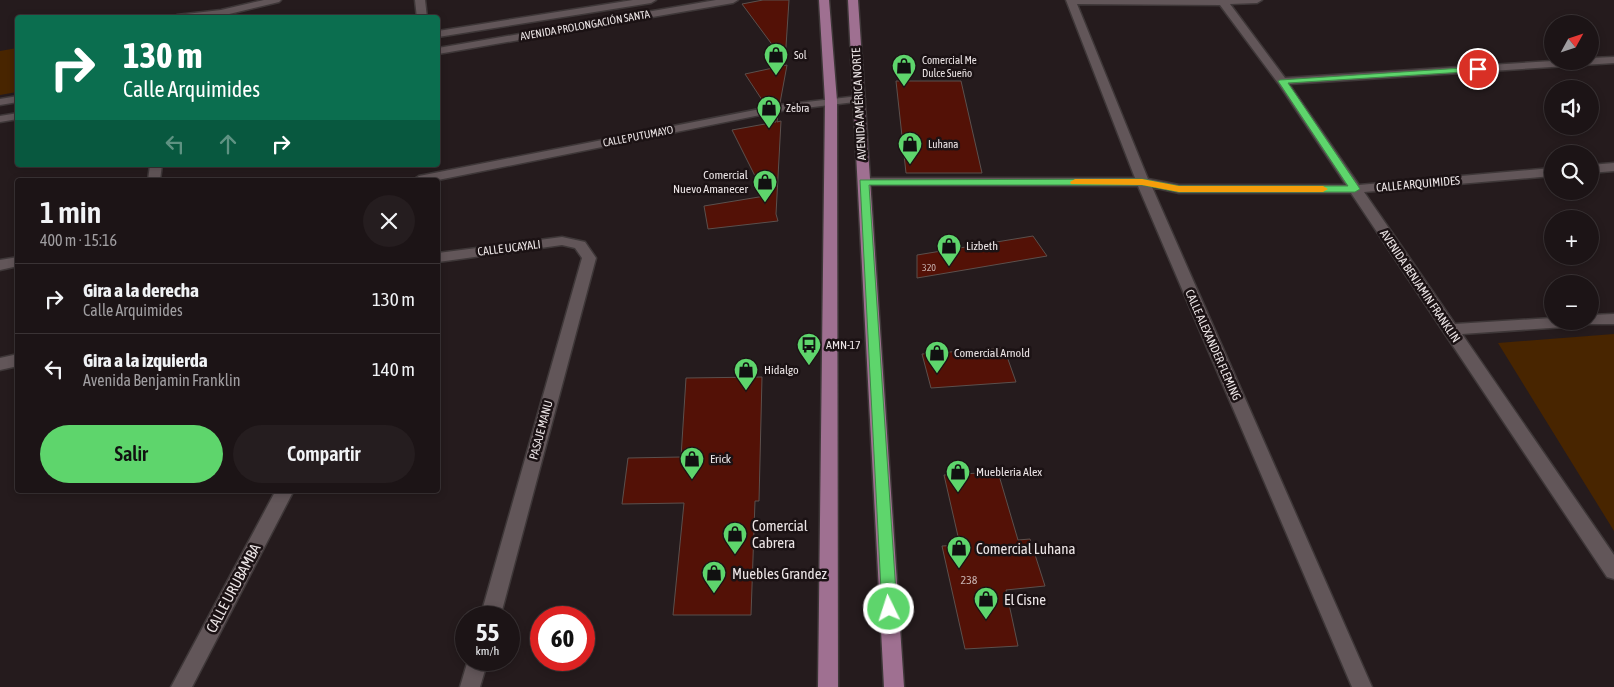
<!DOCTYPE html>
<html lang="es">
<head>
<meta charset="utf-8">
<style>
	:root { --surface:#1c1416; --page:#251d1f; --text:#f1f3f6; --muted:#a09ea1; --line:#3a3335; --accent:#5ed56c }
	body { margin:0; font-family:"Asap Condensed",sans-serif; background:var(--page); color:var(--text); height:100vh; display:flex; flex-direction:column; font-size:19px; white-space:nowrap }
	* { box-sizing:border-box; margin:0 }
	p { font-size:16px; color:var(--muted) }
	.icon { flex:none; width:28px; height:28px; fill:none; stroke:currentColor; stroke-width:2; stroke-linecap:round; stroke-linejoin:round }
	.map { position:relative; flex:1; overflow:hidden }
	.side { position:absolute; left:15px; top:178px; width:425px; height:315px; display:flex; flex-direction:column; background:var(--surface); border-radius:5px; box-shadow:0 2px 8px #0003,0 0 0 1px var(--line) }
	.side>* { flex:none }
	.top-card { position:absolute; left:15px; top:15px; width:425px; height:152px; border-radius:5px; box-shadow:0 2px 8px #0003,0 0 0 1px var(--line); background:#0b6e4f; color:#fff; overflow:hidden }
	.needle { width:32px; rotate:50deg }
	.controls { position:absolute; left:1544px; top:15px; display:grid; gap:10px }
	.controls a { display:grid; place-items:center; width:55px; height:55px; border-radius:50%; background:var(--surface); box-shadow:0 2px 8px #0003,0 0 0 1px var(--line); font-size:25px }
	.speed { position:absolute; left:455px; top:606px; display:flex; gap:10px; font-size:25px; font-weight:700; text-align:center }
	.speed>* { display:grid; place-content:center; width:65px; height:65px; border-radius:50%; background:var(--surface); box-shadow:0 2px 8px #0003,0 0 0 1px var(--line); line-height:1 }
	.speed small { font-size:12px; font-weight:400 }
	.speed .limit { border:8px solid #d22; background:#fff; color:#111 }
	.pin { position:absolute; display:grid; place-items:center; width:42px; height:42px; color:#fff; margin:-21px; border:2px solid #fff; border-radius:50%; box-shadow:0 1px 5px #0007 }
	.me { position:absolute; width:55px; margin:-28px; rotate:356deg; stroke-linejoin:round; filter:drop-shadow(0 0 4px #0008) }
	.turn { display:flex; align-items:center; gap:18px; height:105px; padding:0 25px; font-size:22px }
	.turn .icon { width:65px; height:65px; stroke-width:2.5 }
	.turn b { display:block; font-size:35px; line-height:42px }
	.lanes { display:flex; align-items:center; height:48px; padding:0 25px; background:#0003; justify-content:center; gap:25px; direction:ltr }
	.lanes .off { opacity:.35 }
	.round { display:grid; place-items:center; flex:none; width:52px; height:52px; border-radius:26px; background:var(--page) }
	.overview { display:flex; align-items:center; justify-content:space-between; height:85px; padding:0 25px }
	h1 { font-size:30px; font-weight:600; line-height:38px }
	.button { display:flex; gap:10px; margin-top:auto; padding:10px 25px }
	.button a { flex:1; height:58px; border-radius:30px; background:var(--accent); color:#111; font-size:20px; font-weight:600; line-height:58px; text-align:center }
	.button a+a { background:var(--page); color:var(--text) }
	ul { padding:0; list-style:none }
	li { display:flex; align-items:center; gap:15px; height:70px; padding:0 25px; border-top:1px solid var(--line) }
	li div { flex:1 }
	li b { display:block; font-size:19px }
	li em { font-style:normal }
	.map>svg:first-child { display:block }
	.green { fill:#482500 }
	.building { fill:#531106; stroke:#5b504d }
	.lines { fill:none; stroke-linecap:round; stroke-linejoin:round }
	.minor-casing { stroke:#3e3738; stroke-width:3 }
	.major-casing { stroke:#3e3738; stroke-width:3 }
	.minor { fill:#625659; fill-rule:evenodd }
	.major { fill:#9f7091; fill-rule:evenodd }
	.route { fill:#5ed56c; stroke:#3d8a46 }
	.slow { fill:#f59e0b }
	.labels { text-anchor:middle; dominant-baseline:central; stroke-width:5; stroke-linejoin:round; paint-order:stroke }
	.number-label { font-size:10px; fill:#c6b0ae }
	.far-street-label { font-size:11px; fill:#ece5e6; stroke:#1b1214 }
	.far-poi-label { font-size:11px; fill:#ece5e6; stroke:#1b1214; text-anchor:start }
	.street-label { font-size:12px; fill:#ece5e6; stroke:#1b1214 }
	.poi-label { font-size:12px; fill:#ece5e6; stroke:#1b1214; text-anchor:start }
	.near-number-label { font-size:12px; fill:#c6b0ae }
	.near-poi-label { font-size:15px; fill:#ece5e6; stroke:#1b1214; text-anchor:start }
	.near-street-label { font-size:15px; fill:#ece5e6; stroke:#1b1214 }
</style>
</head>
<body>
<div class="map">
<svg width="1614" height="687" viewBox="0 0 1614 687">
	<rect width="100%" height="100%" fill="#251b1d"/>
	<path class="green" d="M17,48v44l-17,3v-44z
		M1614,334v197l-116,-188z"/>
	<path class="building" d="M763,0h26l-4,62 -43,-58z
		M787,65l-7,38 -14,3 -21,-32z
		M896,81h65l21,92h-76z
		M778,113l-1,9 4,-1 -5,93 2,7 -70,8 -4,-23 61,-10 -33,-66 44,-8 -4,-7z
		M1033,236l14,20 -130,22v-23z
		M1004,348l12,34 -85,6 -9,-34z
		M762,377l-3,124h-4l-4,114h-78l11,-112 -62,1 6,-46 53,-1 5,-79z
		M998,472l20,68 12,-1 15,47 -39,4 12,56 -53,3 -23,-103 18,-1 -16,-70z"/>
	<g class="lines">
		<defs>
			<path id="minor" d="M264,0h17l-2,2 -58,14 -49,2 5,-3 44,-5z
				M415,0h10l2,18h-10z
				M633,0h23l-5,3 -213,34v-6z
				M716,0h22l-5,3 -295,51v-6z
				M1066,0h196l-5,3 -27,1 55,74 267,-17h38v-3l24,-1v6l-325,21 70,101 193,-17v8l-188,16 91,132 97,-6v3h38v-6l24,-1v10h-29l-6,2 -117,8 152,221v24l-7,-2 -256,-384h-172l-27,-6 220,500h-20l-214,-501 -278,-1 -2,-3 6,-4h271zM1077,4l143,1 58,78 68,102h-167l-31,-6z
				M18,96v6l-18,3v-6z
				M859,96l6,3 -2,2 -83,10 -342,69h-25l6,-4 361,-71z
				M18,113v6l-18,3v-6z
				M1614,163v8l-24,2v-8z
				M150,165h12l-2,15h-12z
				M562,237l23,5 11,16 -96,360h-20l102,-360 -7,-10 -13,-3 -124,17v-9z
				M18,257v9l-18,4v-10z
				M18,354v12l-18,4v-12z
				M276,490h18l-102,197h-21z
				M468,660h20l-8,27h-20z"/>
			<path id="major" d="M819,0h10l8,101 1,586h-20l7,-586z
				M848,0h10l46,687h-20z"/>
		</defs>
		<use href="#minor" class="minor-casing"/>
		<use href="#major" class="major-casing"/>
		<use href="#minor" class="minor"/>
		<use href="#major" class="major"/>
	</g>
	<path class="route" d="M1478,67h2v4l-192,12 72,106 -5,3h-176l-37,-7h-273l28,424 -3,5 -5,2 -5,-2 -2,-5 -22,-429 282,-1 37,7h169l-70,-105 2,-1z"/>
	<path class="slow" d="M1075,179h67l37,7h144l5,3 -5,3h-144l-37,-7 -71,-1 -1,-2z"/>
	<defs>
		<symbol id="shop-pin" viewBox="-11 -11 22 30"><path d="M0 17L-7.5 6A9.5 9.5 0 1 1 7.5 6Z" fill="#5ed56c" stroke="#1b1214"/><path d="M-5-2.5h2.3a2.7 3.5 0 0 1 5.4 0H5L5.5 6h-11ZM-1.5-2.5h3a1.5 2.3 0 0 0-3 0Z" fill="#111"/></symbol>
		<symbol id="bus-pin" viewBox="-11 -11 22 30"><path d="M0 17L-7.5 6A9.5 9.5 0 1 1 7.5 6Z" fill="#5ed56c" stroke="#1b1214"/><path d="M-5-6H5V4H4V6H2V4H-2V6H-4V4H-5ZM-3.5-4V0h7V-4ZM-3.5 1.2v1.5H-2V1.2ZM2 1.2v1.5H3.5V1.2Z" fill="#111"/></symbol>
	</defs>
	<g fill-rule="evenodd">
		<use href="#shop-pin" x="762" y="41" width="28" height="38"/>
		<use href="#shop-pin" x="890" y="52" width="28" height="38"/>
		<use href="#shop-pin" x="755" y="94" width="28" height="38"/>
		<use href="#shop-pin" x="896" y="130" width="28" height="38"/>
		<use href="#shop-pin" x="751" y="168" width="28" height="38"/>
		<use href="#shop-pin" x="935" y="232" width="28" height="38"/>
		<use href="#bus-pin" x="795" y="331" width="28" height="38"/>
		<use href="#shop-pin" x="923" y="339" width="28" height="38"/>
		<use href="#shop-pin" x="732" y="356" width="28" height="38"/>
		<use href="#shop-pin" x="678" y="445" width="28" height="38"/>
		<use href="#shop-pin" x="944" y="458" width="28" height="38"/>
		<use href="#shop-pin" x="721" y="520" width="28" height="38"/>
		<use href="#shop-pin" x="945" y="534" width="28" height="38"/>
		<use href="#shop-pin" x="700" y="559" width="28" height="38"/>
		<use href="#shop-pin" x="972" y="585" width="28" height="38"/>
	</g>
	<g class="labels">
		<g class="number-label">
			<text x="929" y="267">320</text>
		</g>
		<g class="far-street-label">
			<text transform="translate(585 25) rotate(-10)">AVENIDA PROLONGACIÓN SANTA</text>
			<text transform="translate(638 136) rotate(-11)">CALLE PUTUMAYO</text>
		</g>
		<g class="far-poi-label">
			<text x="794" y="55">Sol</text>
			<text x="922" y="60">Comercial Me<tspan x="922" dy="13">Dulce Sueño</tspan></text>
			<text x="786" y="108">Zebra</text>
			<text x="928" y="144">Luhana</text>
		</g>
		<g class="street-label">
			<text transform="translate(859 104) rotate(-93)">AVENIDA AMÉRICA NORTE</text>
			<text transform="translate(1418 184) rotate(-5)">CALLE ARQUIMIDES</text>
			<text transform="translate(509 248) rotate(-7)">CALLE UCAYALI</text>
			<text transform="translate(1420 286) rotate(56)">AVENIDA BENJAMIN FRANKLIN</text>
			<text transform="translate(1213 345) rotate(66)">CALLE ALEXANDER FLEMING</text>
			<text transform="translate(541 430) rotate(-75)">PASAJE MANU</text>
		</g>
		<g class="poi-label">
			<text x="748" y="175" text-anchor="end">Comercial<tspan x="748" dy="14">Nuevo Amanecer</tspan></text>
			<text x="966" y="246">Lizbeth</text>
			<text x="826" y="345">AMN-17</text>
			<text x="954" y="353">Comercial Arnold</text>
			<text x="764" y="370">Hidalgo</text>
			<text x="710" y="459">Erick</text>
			<text x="976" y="472">Muebleria Alex</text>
		</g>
		<g class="near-number-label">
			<text x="969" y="580">238</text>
		</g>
		<g class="near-poi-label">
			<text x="752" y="525">Comercial<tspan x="752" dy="17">Cabrera</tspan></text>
			<text x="976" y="548">Comercial Luhana</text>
			<text x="732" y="573">Muebles Grandez</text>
			<text x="1004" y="599">El Cisne</text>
		</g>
		<g class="near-street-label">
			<text transform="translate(233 588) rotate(-62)">CALLE URUBAMBA</text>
		</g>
	</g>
</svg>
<div class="controls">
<a><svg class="needle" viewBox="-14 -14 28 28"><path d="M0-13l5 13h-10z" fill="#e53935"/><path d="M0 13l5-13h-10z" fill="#a09ea1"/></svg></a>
<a><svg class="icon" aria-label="sound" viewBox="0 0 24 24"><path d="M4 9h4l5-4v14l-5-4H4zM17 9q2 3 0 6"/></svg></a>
<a><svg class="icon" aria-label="search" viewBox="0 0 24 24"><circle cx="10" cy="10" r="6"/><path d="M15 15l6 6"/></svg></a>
<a>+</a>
<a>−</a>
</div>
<div class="speed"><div>55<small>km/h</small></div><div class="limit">60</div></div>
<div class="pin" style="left:1478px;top:69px;background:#d93025"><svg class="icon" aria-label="arrive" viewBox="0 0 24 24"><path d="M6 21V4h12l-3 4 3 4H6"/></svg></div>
<svg class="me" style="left:889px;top:609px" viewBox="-20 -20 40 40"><circle r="17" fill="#5ed56c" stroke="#fff" stroke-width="3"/><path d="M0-11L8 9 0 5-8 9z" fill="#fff"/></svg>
<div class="top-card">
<div class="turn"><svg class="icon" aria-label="right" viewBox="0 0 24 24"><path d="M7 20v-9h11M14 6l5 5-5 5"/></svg><div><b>130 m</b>Calle Arquimides</div></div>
<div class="lanes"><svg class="icon off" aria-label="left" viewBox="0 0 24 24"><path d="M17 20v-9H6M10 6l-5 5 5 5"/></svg><svg class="icon off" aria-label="ahead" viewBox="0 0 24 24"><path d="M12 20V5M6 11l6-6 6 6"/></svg><svg class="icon" aria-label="right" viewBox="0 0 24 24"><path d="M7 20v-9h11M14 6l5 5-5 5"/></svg></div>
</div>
<section class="side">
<div class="overview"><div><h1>1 min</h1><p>400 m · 15:16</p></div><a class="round"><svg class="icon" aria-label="close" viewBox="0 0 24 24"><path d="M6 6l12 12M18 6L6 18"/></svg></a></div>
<ul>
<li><svg class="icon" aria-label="right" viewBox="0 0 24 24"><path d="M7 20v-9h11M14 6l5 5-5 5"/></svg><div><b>Gira a la derecha</b><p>Calle Arquimides</p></div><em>130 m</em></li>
<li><svg class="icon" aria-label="left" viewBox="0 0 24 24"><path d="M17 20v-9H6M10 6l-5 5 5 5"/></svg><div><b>Gira a la izquierda</b><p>Avenida Benjamin Franklin</p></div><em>140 m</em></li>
</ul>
<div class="button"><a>Salir</a><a>Compartir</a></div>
</section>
</div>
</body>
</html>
